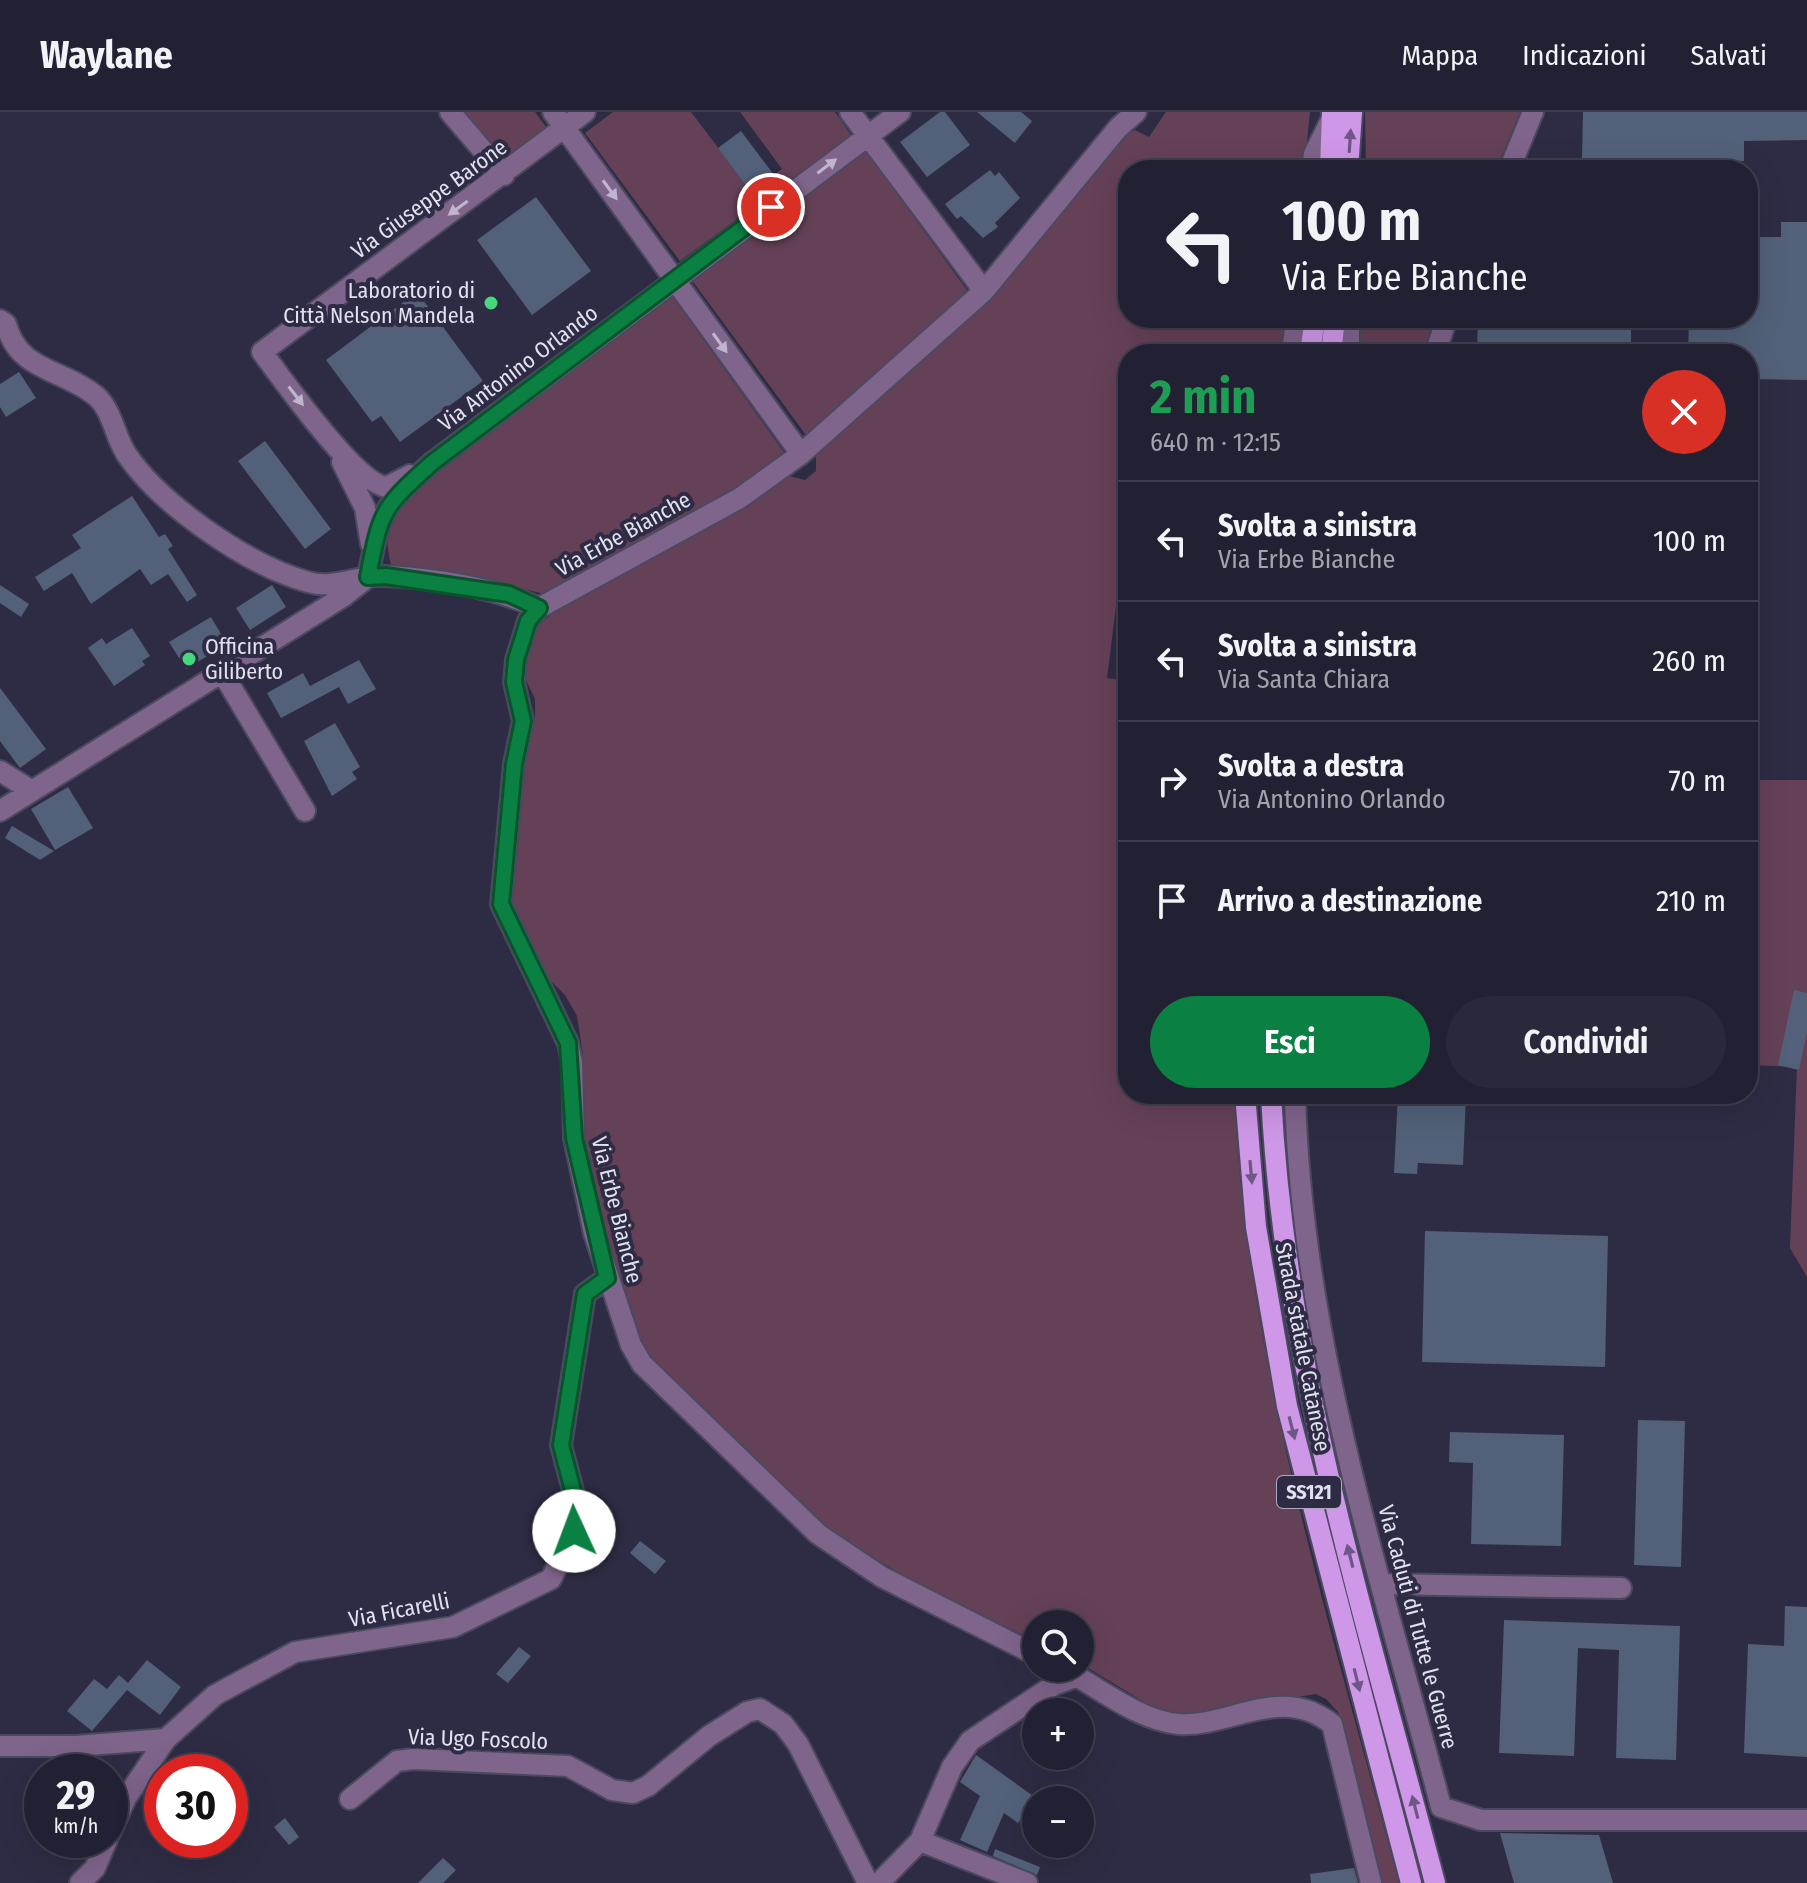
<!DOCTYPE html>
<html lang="it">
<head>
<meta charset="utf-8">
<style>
	:root { --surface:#222133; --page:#2a293b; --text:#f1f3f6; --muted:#a2a3ac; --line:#3f3e4e; --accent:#0b8043 }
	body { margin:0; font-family:"Fira Sans Condensed",sans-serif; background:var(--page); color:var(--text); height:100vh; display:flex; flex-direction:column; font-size:30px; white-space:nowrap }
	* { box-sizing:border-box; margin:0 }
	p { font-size:26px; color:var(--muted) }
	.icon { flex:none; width:44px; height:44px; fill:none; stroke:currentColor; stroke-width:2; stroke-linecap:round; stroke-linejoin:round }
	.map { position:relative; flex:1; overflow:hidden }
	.panel { position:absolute; left:1118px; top:232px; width:640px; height:760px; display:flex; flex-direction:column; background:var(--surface); border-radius:32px; box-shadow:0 8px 32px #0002,0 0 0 2px var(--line) }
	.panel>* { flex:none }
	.banner { position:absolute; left:1118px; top:48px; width:640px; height:168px; border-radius:32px; box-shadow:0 8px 32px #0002,0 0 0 2px var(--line); background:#222133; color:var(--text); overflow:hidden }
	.buttons { position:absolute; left:1022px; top:1498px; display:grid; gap:16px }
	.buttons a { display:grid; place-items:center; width:72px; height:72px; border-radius:50%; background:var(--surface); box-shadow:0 8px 32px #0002,0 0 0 2px var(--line); font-size:40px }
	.speed { position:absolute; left:24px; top:1642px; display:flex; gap:16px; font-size:40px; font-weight:700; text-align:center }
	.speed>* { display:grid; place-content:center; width:104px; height:104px; border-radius:50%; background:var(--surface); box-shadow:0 8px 32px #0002,0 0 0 2px var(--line); line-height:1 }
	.speed small { font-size:20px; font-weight:400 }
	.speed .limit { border:12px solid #d22; background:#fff; color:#111 }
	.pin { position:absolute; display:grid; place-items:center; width:68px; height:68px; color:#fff; margin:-34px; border:4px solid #fff; border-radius:50%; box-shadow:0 2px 8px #0007 }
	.me { position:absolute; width:88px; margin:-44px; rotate:358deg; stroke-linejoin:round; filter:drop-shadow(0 0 6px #0008) }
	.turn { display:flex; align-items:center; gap:28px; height:168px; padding:0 32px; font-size:36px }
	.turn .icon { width:104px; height:104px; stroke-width:2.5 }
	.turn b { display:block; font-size:56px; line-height:68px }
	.round { display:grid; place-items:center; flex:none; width:84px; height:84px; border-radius:42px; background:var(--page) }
	.head { display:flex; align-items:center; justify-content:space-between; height:136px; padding:0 32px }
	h1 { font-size:48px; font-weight:700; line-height:60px; color:#1e9e55 }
	.action { display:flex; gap:16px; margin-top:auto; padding:16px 32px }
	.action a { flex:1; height:92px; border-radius:48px; background:var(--accent); color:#fff; font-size:32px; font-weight:700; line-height:92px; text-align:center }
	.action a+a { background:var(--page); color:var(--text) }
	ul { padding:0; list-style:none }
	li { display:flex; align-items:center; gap:24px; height:120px; padding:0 32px; border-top:2px solid var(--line) }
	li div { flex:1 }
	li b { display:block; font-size:30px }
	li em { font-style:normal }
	header { display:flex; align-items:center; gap:48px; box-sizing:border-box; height:112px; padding:0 40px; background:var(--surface); border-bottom:2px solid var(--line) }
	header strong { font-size:38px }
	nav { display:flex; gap:44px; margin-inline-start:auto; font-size:28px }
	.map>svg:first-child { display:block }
	.green { fill:#654157 }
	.building { fill:#526179 }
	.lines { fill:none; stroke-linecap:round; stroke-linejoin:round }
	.minor-casing { stroke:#4b4960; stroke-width:24 }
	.major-casing { stroke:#4b4960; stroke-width:24 }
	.minor { stroke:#7f648b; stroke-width:20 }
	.major { stroke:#ce97e7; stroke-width:20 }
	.oneway { fill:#6e5785 }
	.oneway2 { fill:#bfb5cd }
	.route-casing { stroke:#07532c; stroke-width:20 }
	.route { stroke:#0b8043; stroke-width:14 }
	.poi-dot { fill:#45d77a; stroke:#2e2c44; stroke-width:3 }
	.labels { text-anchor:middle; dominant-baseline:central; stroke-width:8; stroke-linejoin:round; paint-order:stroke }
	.shield { fill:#2e2c44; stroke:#acabbd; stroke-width:2 }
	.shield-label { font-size:20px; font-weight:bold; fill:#e2e1f1 }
	.street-label { font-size:22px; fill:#e2e1f1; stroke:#2e2c44 }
	.poi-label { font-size:22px; fill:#e2e1f1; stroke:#2e2c44; text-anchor:end }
</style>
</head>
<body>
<header>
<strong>Waylane</strong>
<nav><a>Mappa</a><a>Indicazioni</a><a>Salvati</a></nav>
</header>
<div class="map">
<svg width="1807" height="1771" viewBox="0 0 1807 1771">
	<rect width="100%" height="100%" fill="#2e2c44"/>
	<path class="green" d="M464,0h71l11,15 -42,31z
		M613,0h78l60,79 31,-22 -42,-57h95l16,23 -171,126 -95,-128z
		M1166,0h144l-6,58h-176v148h163l-4,36h-159v156l-21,168 21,3v413h106c13,270 96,529 165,789h-17l-44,-171 -12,-13 -10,-5 -133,20 -29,-6 -74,-45v-39h-44v17l-106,-50 -106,-63 -179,-175 -32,-99 -10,-22 -21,-96 1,-81 -6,-39 -12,-21 -23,-23 -30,-70 6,-102 17,-85v-16l-13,-27 4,-22 13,-25 16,-14 182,-100 52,-35 16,4 11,-9v-17l185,-168 120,-149 14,-7 14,7z
		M1365,0h155l-24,58h-130z
		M864,37l103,141v5l-161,140 -115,-156z
		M672,184l114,159 -37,28 -204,111 -45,-11 -108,-15c-12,-44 0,-54 31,-84z
		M1359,206h76l-13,36h-66z
		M1748,668h59v497l-17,-29 7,-181 -49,-2z"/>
	<path class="building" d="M940,0h5l25,33 -43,32 -27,-35z
		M977,0h44l11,9 -17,22z
		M1583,0h224v28l-63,1v20l-162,-3z
		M741,19l33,44 -23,17 -33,-44z
		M990,58l5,6 4,-4 21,26 -25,25 3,4 -15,11 -22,-22 -4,3 -12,-15z
		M536,85l55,74 -59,44 -55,-75z
		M1781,110h26v158l-59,-1v-25h-60l1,-36h59v-81h33z
		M417,180l66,89 -83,61 -19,-26 -9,6 -46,-62z
		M1478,206h153v36h-154z
		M19,260l17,26 -30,19 -6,-10v-23z
		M265,329l66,88 -26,20 -67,-88z
		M132,384l27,41 6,-3 8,12 -5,3 29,46 -10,7 -19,-28 -17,11 -11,-16 -49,35 -19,-31 -28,18 -9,-14 46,-29 -9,-13z
		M0,473l29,19 -8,13 -21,-14z
		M272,473l14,22 -36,23 -14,-22z
		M211,505l16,27 -41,25 -17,-27z
		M132,516l18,28 -8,5 3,4 -31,21 -26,-38 14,-10 4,6z
		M359,548l17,29 -28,15 -9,-17 -58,31 -14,-25 36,-20 7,13z
		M0,576l46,61 -26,19 -20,-27z
		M335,611l25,44 -8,5 5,7 -25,17 -28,-55z
		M68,675l25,41 -38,22 -24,-41z
		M12,714l42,25 -14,9 -35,-22z
		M1794,878l13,3v39l-8,38 -21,-5z
		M1398,982l68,1 -3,70 -45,-2 -1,11 -23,-1z
		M1425,1119l183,5 -3,131 -183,-5z
		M1638,1308l47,1 -4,146 -47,-2z
		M1450,1320l114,3 -3,111 -90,-2 2,-81 -24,-1z
		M640,1429l26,20 -11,13 -25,-21z
		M1785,1494l22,1v150l-63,-4 4,-109 36,2z
		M1504,1508l176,6 -4,134 -60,-2 3,-108 -41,-2 -4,108 -75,-3z
		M519,1535l12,9 -23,27 -12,-9z
		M147,1548l34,27 -21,28 -33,-25 -35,41 -25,-20 27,-32 13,10 12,-14 9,8z
		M976,1643l60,43 -18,25 -14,-10 -17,39 -27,-12 20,-44 -20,-14z
		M285,1706l14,19 -10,8 -15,-18z
		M1500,1721l99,2 14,48h-99z
		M995,1737l45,18 -3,8 -44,-19z
		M443,1746l13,12 -13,13h-25z
		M1354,1756l4,15h-47l-1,-9z"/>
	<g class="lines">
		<defs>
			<path id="minor" d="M450,0l54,63
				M553,0l248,342
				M850,0l134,179
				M1312,58l2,-16 18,-36
				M1509,58l24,-58
				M0,208l6,4c12,48 58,45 90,72 17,15 19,42 31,59 34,50 122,111 181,127 26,8 52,-8 78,-6 48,2 110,12 153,32
				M1292,242l4,-36
				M1349,242v-36
				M1435,242l12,-36
				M342,350l23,46 6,36
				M410,363l-23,12c-31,-3 -104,-107 -125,-135l323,-240
				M222,560l83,139
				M0,659l32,20
				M0,699l344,-215 24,-19c13,-68 14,-69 65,-115l467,-350
				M1295,982c6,244 85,479 146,713l40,13h326
				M1382,1472l239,4
				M1036,1543l-154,-78 -64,-43 -176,-170 -11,-19 -37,-112 -20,-95 -2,-76 -4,-19 -67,-139 13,-140 9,-43 -9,-39 2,-22 12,-39 11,-13 201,-110 61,-44 183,-163 134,-163 18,-16
				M1062,1556c35,18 75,52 116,56 52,4 103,-41 154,0l39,159
				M0,1634h76l90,-7 49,-44 80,-43 158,-25 98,-48 23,-48 2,-29 -15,-57 24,-151 22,-16
				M350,1687l47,-38 17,-2 154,7 44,24 21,3 15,-7 61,-50 38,-24 13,-3 23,15 15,20 70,139
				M110,1721l16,-35 40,-59
				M920,1729l107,42
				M80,1771l15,-15 12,-28
				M879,1771l41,-42 32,-74 18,-26 84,-56 24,-9"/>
			<path id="major" d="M1330,58l2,-58
				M1348,58l4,-58
				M1310,242l5,-36
				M1331,242l4,-36
				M1245,982l11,133 31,179 124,477
				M1271,982c13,270 96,529 164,789"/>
		</defs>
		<use href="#minor" class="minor-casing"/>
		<use href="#major" class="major-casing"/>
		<use href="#minor" class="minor"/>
		<use href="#major" class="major"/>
	</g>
	<defs><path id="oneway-solid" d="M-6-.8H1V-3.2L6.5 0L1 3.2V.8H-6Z" transform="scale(2)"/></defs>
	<g class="oneway">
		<use href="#oneway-solid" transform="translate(1350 29) rotate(-86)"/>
		<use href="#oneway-solid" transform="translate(1251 1060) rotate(85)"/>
		<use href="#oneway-solid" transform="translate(1292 1316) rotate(76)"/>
		<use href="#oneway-solid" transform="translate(1350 1444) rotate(-104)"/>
		<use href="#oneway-solid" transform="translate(1357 1568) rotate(76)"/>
		<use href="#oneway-solid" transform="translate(1415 1695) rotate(-104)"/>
	</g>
	<g class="oneway2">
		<use href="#oneway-solid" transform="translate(827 54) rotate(-37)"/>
		<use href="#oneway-solid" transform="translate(610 78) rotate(54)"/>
		<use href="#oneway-solid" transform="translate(458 96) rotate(144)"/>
		<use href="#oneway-solid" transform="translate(720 231) rotate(54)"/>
		<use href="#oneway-solid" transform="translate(296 284) rotate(52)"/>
	</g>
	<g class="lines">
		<defs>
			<path id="route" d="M574,1419l2,-29 -15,-57 24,-151 22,-16 -33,-140 -6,-95 -67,-139 13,-140 9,-43 -9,-39 2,-22 12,-39 11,-13 -30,-14 -123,-18 -18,1c13,-68 14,-69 65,-115l338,-255"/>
		</defs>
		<use href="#route" class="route-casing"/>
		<use href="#route" class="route"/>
	</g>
	<g class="poi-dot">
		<circle cx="491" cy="191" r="8"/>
		<circle cx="189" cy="547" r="8"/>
	</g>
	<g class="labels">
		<rect class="shield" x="1277" y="1364" width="64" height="32" rx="6"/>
		<g class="shield-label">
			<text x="1309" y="1380">SS121</text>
		</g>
		<g class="street-label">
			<text transform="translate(429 87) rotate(-36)">Via Giuseppe Barone</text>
			<text transform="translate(518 256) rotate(-37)">Via Antonino Orlando</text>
			<text transform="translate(623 422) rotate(-29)">Via Erbe Bianche</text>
			<text transform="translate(617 1098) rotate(76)">Via Erbe Bianche</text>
			<text transform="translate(1303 1235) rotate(79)">Strada statale Catanese</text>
			<text transform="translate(399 1498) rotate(-11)">Via Ficarelli</text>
			<text transform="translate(1418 1515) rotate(75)">Via Caduti di Tutte le Guerre</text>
			<text transform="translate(478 1627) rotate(2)">Via Ugo Foscolo</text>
		</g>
		<g class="poi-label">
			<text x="475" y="178">Laboratorio di<tspan x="475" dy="25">Città Nelson Mandela</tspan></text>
			<text x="205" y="534" text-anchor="start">Officina<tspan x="205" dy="25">Giliberto</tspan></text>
		</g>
	</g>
</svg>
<div class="buttons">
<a><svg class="icon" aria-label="search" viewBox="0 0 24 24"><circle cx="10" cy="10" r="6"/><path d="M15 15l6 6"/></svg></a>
<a>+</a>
<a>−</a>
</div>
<div class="speed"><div>29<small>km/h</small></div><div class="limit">30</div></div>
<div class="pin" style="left:771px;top:95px;background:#d93025"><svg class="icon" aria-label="arrive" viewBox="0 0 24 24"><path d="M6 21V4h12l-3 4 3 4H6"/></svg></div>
<svg class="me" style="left:574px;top:1419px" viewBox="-20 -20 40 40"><circle r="19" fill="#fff"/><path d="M0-13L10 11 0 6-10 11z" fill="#0b8043"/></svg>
<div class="banner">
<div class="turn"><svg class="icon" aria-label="left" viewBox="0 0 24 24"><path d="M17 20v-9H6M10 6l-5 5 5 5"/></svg><div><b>100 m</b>Via Erbe Bianche</div></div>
</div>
<section class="panel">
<div class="head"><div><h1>2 min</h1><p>640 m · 12:15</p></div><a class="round" style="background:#d93025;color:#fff"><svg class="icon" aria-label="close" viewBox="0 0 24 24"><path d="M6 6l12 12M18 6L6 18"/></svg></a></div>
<ul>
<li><svg class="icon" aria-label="left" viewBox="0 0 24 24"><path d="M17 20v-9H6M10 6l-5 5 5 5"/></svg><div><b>Svolta a sinistra</b><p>Via Erbe Bianche</p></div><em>100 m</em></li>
<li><svg class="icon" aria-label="left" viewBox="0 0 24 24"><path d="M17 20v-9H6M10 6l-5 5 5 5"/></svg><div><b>Svolta a sinistra</b><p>Via Santa Chiara</p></div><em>260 m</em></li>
<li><svg class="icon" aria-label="right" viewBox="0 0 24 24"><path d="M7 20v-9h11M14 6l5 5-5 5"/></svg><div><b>Svolta a destra</b><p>Via Antonino Orlando</p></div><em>70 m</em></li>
<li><svg class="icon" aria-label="arrive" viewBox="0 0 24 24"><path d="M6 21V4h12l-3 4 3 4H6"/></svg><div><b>Arrivo a destinazione</b></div><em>210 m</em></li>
</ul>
<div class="action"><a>Esci</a><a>Condividi</a></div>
</section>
</div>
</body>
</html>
